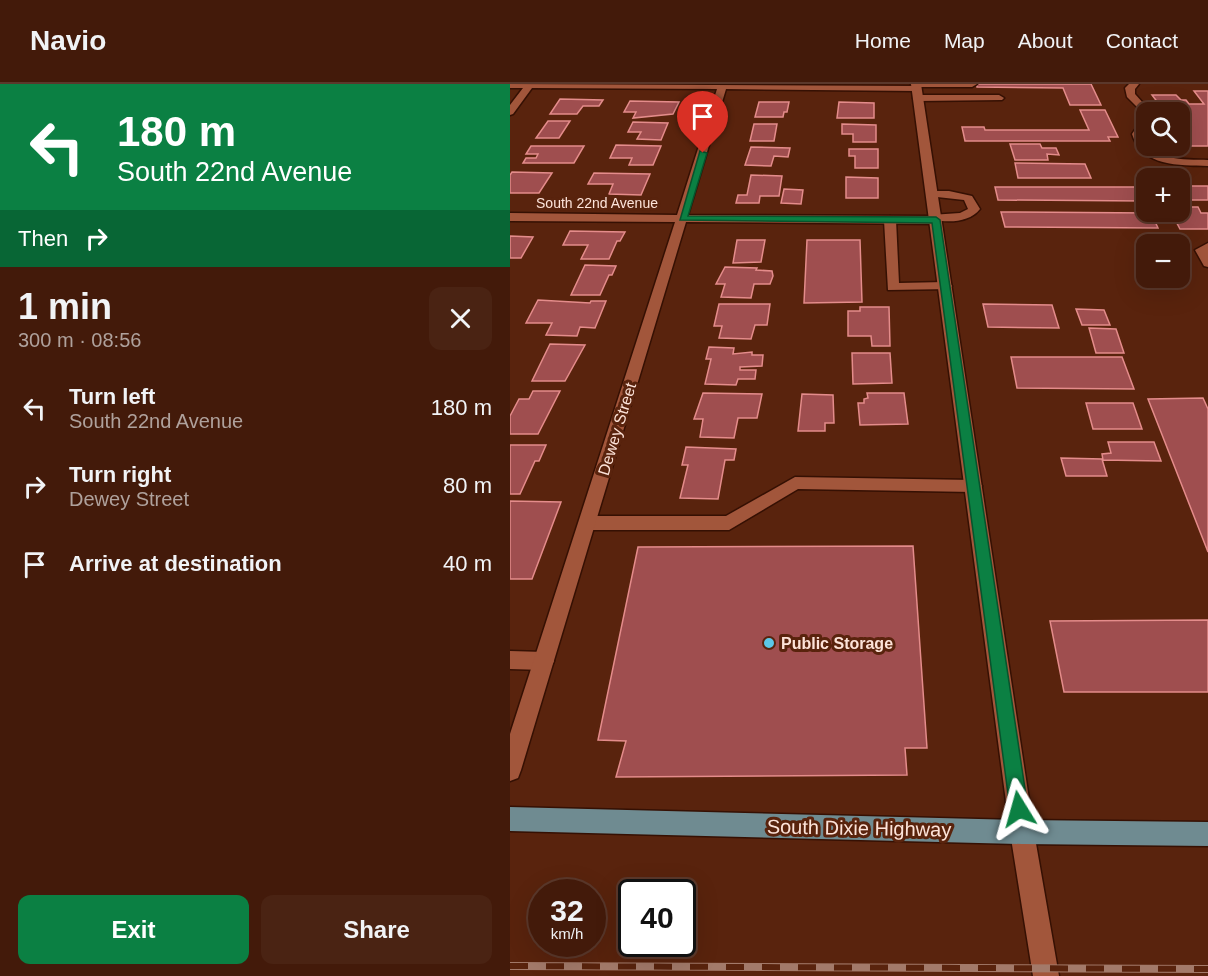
<!DOCTYPE html>
<html lang="en">
<head>
<meta charset="utf-8">
<style>
	:root { --surface:#431a0a; --page:#4a2313; --text:#f1f3f6; --muted:#afa19c; --line:#5b382b; --accent:#0b8043 }
	body { margin:0; font-family:Arial,sans-serif; background:var(--page); color:var(--text); height:100vh; display:flex; flex-direction:column; font-size:22px; white-space:nowrap }
	* { box-sizing:border-box; margin:0 }
	p { font-size:20px; color:var(--muted) }
	.icon { flex:none; width:33px; height:33px; fill:none; stroke:currentColor; stroke-width:2; stroke-linecap:round; stroke-linejoin:round }
	.map { position:relative; flex:1; overflow:hidden }
	.sheet { display:flex; flex-direction:column; background:var(--surface); width:510px }
	.sheet>* { flex:none }
	.banner { background:#0b8043; color:#fff; overflow:hidden }
	.fabs { position:absolute; left:626px; top:18px; display:grid; gap:12px }
	.fabs a { display:grid; place-items:center; width:54px; height:54px; border-radius:12px; background:var(--surface); box-shadow:0 6px 24px #0002,0 0 0 2px var(--line); font-size:30px }
	.speed { position:absolute; left:18px; top:795px; display:flex; gap:12px; font-size:30px; font-weight:700; text-align:center }
	.speed>* { display:grid; place-content:center; width:78px; height:78px; border-radius:50%; background:var(--surface); box-shadow:0 6px 24px #0002,0 0 0 2px var(--line); line-height:1 }
	.speed small { font-size:15px; font-weight:400 }
	.speed .limit { border:3px solid #111; border-radius:9px; background:#fff; color:#111 }
	.pin { position:absolute; display:grid; place-items:center; width:51px; height:51px; color:#fff; margin:-62px -26px; border-radius:50% 50% 50% 0; rotate:-45deg; box-shadow:0 0 6px #0007 }
	.pin .icon { rotate:45deg }
	.me { position:absolute; width:66px; margin:-33px; rotate:352deg; stroke-linejoin:round; filter:drop-shadow(0 0 4px #0008) }
	.turn { display:flex; align-items:center; gap:21px; height:126px; padding:0 18px; font-size:27px }
	.turn .icon { width:78px; height:78px; stroke-width:2.5 }
	.turn b { display:block; font-size:42px; line-height:51px }
	.then { display:flex; align-items:center; height:57px; padding:0 18px; background:#0003; gap:12px; font-size:22px }
	.round { display:grid; place-items:center; flex:none; width:63px; height:63px; border-radius:12px; background:var(--page) }
	.overview { display:flex; align-items:center; justify-content:space-between; height:102px; padding:0 18px }
	h1 { font-size:36px; font-weight:800; line-height:45px }
	.action { display:flex; gap:12px; margin-top:auto; padding:12px 18px }
	.action a { flex:1; height:69px; border-radius:12px; background:var(--accent); color:#fff; font-size:24px; font-weight:800; line-height:69px; text-align:center }
	.action a+a { background:var(--page); color:var(--text) }
	ul { padding:0; list-style:none }
	li { display:flex; align-items:center; gap:18px; height:78px; padding:0 18px }
	li div { flex:1 }
	li b { display:block; font-size:22px }
	li em { font-style:normal }
	header { display:flex; align-items:center; gap:36px; box-sizing:border-box; height:84px; padding:0 30px; background:var(--surface); border-bottom:2px solid var(--line) }
	header strong { font-size:28px }
	nav { display:flex; gap:33px; margin-inline-start:auto; font-size:21px }
	main { display:flex; flex:1; min-height:0 }
	.map>svg:first-child { display:block }
	.building { fill:#9f4e4f; stroke:#e48c8b; stroke-width:1.5 }
	.lines { fill:none; stroke-linecap:round; stroke-linejoin:round }
	.lane-casing { stroke:#351003; stroke-width:3 }
	.street-casing { stroke:#351003; stroke-width:3 }
	.secondary-casing { stroke:#351003; stroke-width:3 }
	.primary-casing { stroke:#351003; stroke-width:3 }
	.lane { fill:#a2563b; fill-rule:evenodd }
	.street { fill:#a2563b; fill-rule:evenodd }
	.secondary { fill:#a2563b; fill-rule:evenodd }
	.primary { fill:#6f8b91; fill-rule:evenodd }
	.rail-casing { stroke:#a37a6a; stroke-width:8 }
	.rail { stroke:#59230d; stroke-width:6; stroke-dasharray:18; stroke-linecap:butt }
	.route { fill:#0b8043; stroke:#07532c; stroke-width:1.5 }
	.poi-dot { fill:#5cc7e7; stroke:#59230d; stroke-width:2 }
	.labels { text-anchor:middle; dominant-baseline:central; stroke-width:6; stroke-linejoin:round; paint-order:stroke }
	.far-street-label { font-size:14px; fill:#fde3d9; stroke:#59230d }
	.street-label { font-size:16px; fill:#fde3d9; stroke:#59230d }
	.poi-label { font-size:16px; font-weight:bold; fill:#fde3d9; stroke:#59230d; text-anchor:start }
	.near-street-label { font-size:20px; fill:#fde3d9; stroke:#59230d }
</style>
</head>
<body>
<header>
<strong>Navio</strong>
<nav><a>Home</a><a>Map</a><a>About</a><a>Contact</a></nav>
</header>
<main>
<section class="sheet">
<div class="banner">
<div class="turn"><svg class="icon" aria-label="left" viewBox="0 0 24 24"><path d="M17 20v-9H6M10 6l-5 5 5 5"/></svg><div><b>180 m</b>South 22nd Avenue</div></div>
<div class="then">Then<svg class="icon" aria-label="right" viewBox="0 0 24 24"><path d="M7 20v-9h11M14 6l5 5-5 5"/></svg></div>
</div>
<div class="overview"><div><h1>1 min</h1><p>300 m · 08:56</p></div><a class="round"><svg class="icon" aria-label="close" viewBox="0 0 24 24"><path d="M6 6l12 12M18 6L6 18"/></svg></a></div>
<ul>
<li><svg class="icon" aria-label="left" viewBox="0 0 24 24"><path d="M17 20v-9H6M10 6l-5 5 5 5"/></svg><div><b>Turn left</b><p>South 22nd Avenue</p></div><em>180 m</em></li>
<li><svg class="icon" aria-label="right" viewBox="0 0 24 24"><path d="M7 20v-9h11M14 6l5 5-5 5"/></svg><div><b>Turn right</b><p>Dewey Street</p></div><em>80 m</em></li>
<li><svg class="icon" aria-label="arrive" viewBox="0 0 24 24"><path d="M6 21V4h12l-3 4 3 4H6"/></svg><div><b>Arrive at destination</b></div><em>40 m</em></li>
</ul>
<div class="action"><a>Exit</a><a>Share</a></div>
</section>
<div class="map">
<svg width="698" height="892" viewBox="0 0 698 892">
	<rect width="100%" height="100%" fill="#59230d"/>
	<path class="building" d="M467,0h114l10,21h-31l-7,-17 -86,-1z
		M684,7h14v55h-23l-6,-10v-24h-14l-13,-17h24l5,5h5l3,4h15z
		M50,15l43,1 -4,6h-16l-6,8h-27z
		M120,17l49,1 -6,12 -40,4 3,-6h-12z
		M249,18h30l-2,10h-3l-1,5h-28z
		M329,18l35,1v15h-37z
		M570,26h25l13,27h-10l2,4h-145l-3,-14h22l1,3h104z
		M38,37h22l-11,17h-23z
		M123,38l35,1 -7,17 -24,-1 4,-7h-13z
		M244,40h23l-3,17h-24z
		M332,40l34,1v17h-23v-8h-11z
		M500,60h30l2,4h14l3,7 -12,-1 1,6h-33z
		M106,61l45,1 -8,19h-24l3,-7h-22z
		M21,62h53l-10,17h-51l3,-5h10l2,-4h-12z
		M241,63l39,1 -2,9 -14,-1 -3,10 -26,-1z
		M339,65h29v19h-23v-12h-6z
		M505,79l70,1 6,14h-73z
		M2,88l40,1 -13,20h-29v-18z
		M84,89l56,1 -9,21 -32,-1 4,-10h-25z
		M241,91l31,1 -3,20h-19l-1,7h-23l2,-8h9z
		M336,93l32,1v20h-32z
		M669,102h29v14h-29z
		M485,103h142l8,14 -147,-1z
		M274,105l19,1 -2,14 -20,-1z
		M669,123h19l3,6h7v16h-28l-9,-17h8z
		M491,128l150,1 7,15 -153,-1z
		M60,147l55,1 -5,9h-3l-8,18h-28l7,-14h-25z
		M0,152l23,1 -12,21h-11z
		M227,156h28l-4,22 -28,1z
		M297,156h53l2,62 -58,1z
		M75,181l31,1 -4,9h-3l-9,20h-29z
		M215,183l32,1 -1,2 16,1 1,5 -3,8h-16l-3,14 -30,-1 4,-13h-9z
		M28,216l52,3 1,-2h15l-11,27 -15,-1 -3,9 -31,-1 6,-12h-26z
		M209,220h51l-3,21h-12l-4,14 -32,-1 3,-12h-8z
		M473,220l69,1 7,23 -71,-1z
		M350,223h29l1,39h-18l-1,-10h-23v-25h12z
		M566,225l28,1 6,15h-28z
		M579,244l27,1 8,24h-28z
		M40,260l35,1 -20,36h-33z
		M199,263l25,1 -1,6 19,-2v3h11l-1,11 -22,1v3h16l-1,9h-17l-2,6 -31,-1 6,-25h-5z
		M342,269h38l2,30 -39,1z
		M501,273h111l12,32 -117,-1z
		M23,307h27l-22,43h-28v-18l9,-17h10z
		M193,309l59,1 -5,24h-19l-4,20 -34,-1 3,-18h-9z
		M357,309h37l4,31 -48,1 -2,-22h6v-4l4,-1z
		M292,310l31,1 1,28h-9v8h-27z
		M693,314l5,11v143l-60,-153z
		M576,319h47l9,26h-49z
		M598,358h46l7,19 -58,-1 -1,-6 9,-1z
		M0,361h36l-7,16h-4l-15,33h-10z
		M176,363l50,2 -2,11h-9l-7,39 -38,-1 8,-33h-6z
		M551,374l41,1 5,17h-41z
		M0,417l51,1 -29,77h-22z
		M403,462l14,202h-22l2,27 -291,2 10,-36 -28,-1 40,-193z
		M698,536v72h-144l-14,-71z"/>
	<g class="lines">
		<defs>
			<path id="lane" d="M401,0h66l-5,3h-56z
				M619,0h10l-4,5v5l16,18 -7,2 -17,-17 -2,-9z
				M489,11l5,3 -2,2 -84,1 -5,-3 5,-3z
				M636,33v11l-4,6c9,28 41,25 66,26v6c-29,-1 -66,1 -76,-32l11,-16z
				M422,107h17l23,5 8,13c-11,14 -33,14 -49,10v-4l29,-2 8,-4 -4,-9 -36,-4v-4z
				M380,132l6,4 3,63 46,-1 5,1 2,3 -2,3 -62,1 -4,-70z
				M698,159v24l-4,-1 -9,-16z
				M285,393l178,3 6,2 3,4 -3,4 -6,2 -175,-3 -69,41h-140l-6,-2 -3,-5 3,-5 6,-2h137z
				M0,567l34,1 7,3 3,6 -3,6 -7,3 -34,-1z"/>
			<path id="street" d="M0,0l409,2v4l-3,1 -190,-2 -38,126 248,1 6,4 -6,4 -250,-2 -165,548 -3,8 -8,3v-47l165,-512 -165,-1v-8l167,2 40,-126 -185,-1 -19,26 -3,1v-10l13,-17h-13z"/>
			<path id="secondary" d="M401,0h10l113,748 25,144h-26l-23,-144z"/>
			<path id="primary" d="M0,723l512,13 186,2v24l-186,-2 -512,-13z"/>
		</defs>
		<use href="#lane" class="lane-casing"/>
		<use href="#street" class="street-casing"/>
		<use href="#secondary" class="secondary-casing"/>
		<use href="#primary" class="primary-casing"/>
		<use href="#lane" class="lane"/>
		<use href="#street" class="street"/>
		<use href="#secondary" class="secondary"/>
		<use href="#primary" class="primary"/>
		<defs>
			<path id="rail" d="M0,882l698,3"/>
		</defs>
		<use href="#rail" class="rail-casing"/>
		<use href="#rail" class="rail"/>
	</g>
	<path class="route" d="M190,67l7,2 -19,63 248,1 4,3 88,589 -3,6 -6,3 -6,-3 -3,-6 -78,-586 -252,-3z"/>
	<circle class="poi-dot" cx="259" cy="559" r="6"/>
	<g class="labels">
		<g class="far-street-label">
			<text x="87" y="119">South 22nd Avenue</text>
		</g>
		<g class="street-label">
			<text transform="translate(107 345) rotate(-73)">Dewey Street</text>
		</g>
		<g class="poi-label">
			<text x="271" y="559">Public Storage</text>
		</g>
		<g class="near-street-label">
			<text transform="translate(349 744) rotate(1)">South Dixie Highway</text>
		</g>
	</g>
</svg>
<div class="fabs">
<a><svg class="icon" aria-label="search" viewBox="0 0 24 24"><circle cx="10" cy="10" r="6"/><path d="M15 15l6 6"/></svg></a>
<a>+</a>
<a>−</a>
</div>
<div class="speed"><div>32<small>km/h</small></div><div class="limit">40</div></div>
<div class="pin" style="left:193px;top:69px;background:#d93025"><svg class="icon" aria-label="arrive" viewBox="0 0 24 24"><path d="M6 21V4h12l-3 4 3 4H6"/></svg></div>
<svg class="me" style="left:509px;top:725px" viewBox="-20 -20 40 40"><path d="M0-17L14 15 0 8-14 15z" fill="#0b8043" stroke="#fff" stroke-width="4"/></svg>
</div>
</main>
</body>
</html>
